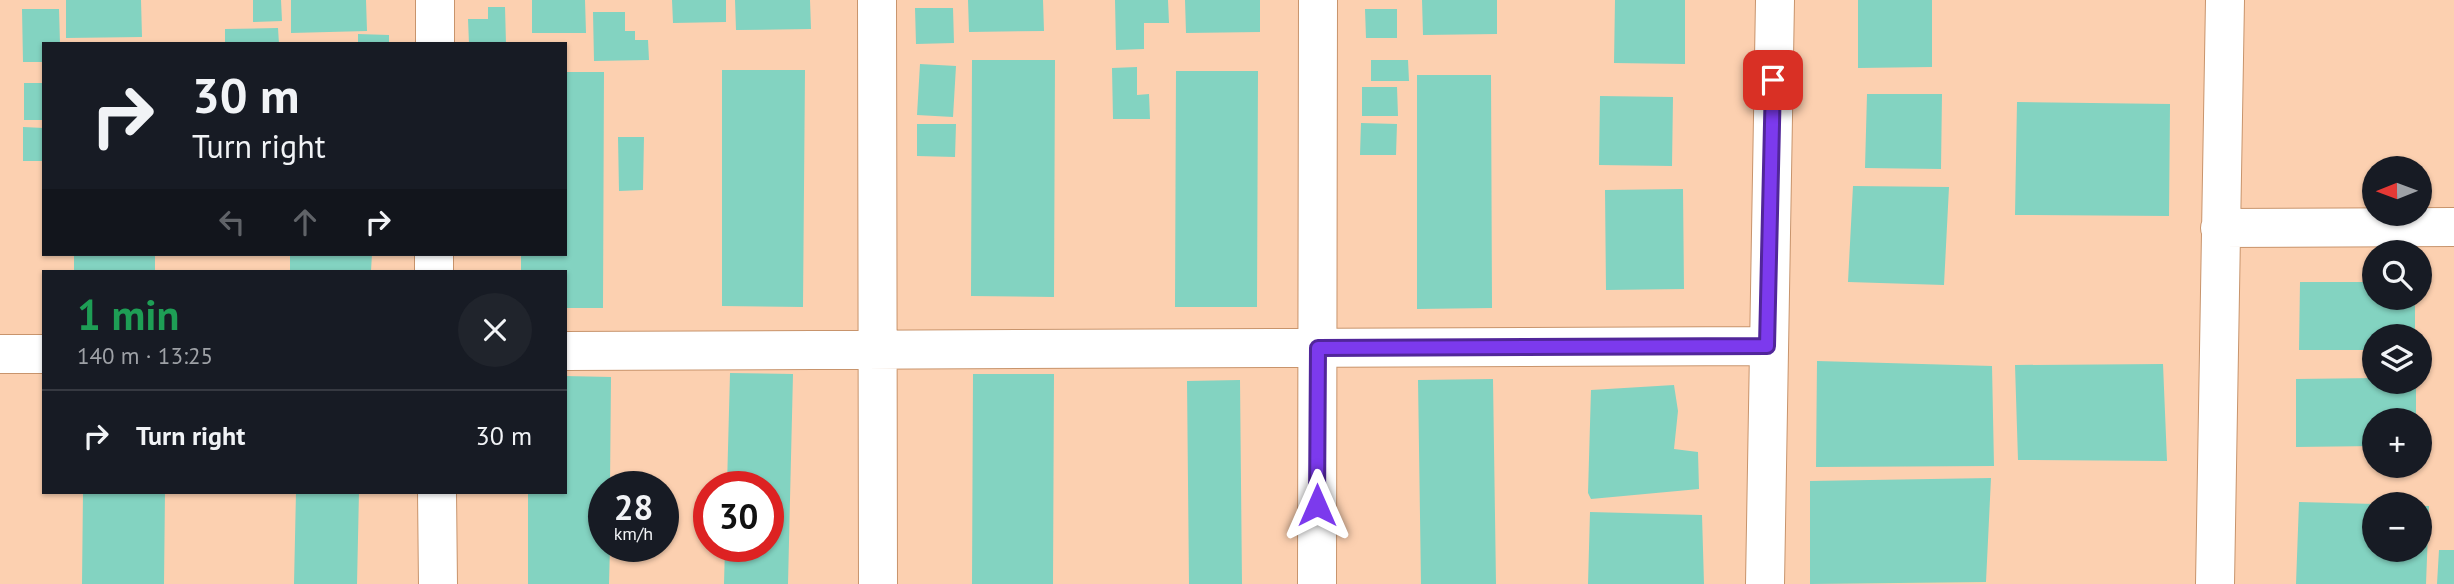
<!DOCTYPE html>
<html lang="en">
<head>
<meta charset="utf-8">
<style>
	:root { --surface:#171b24; --page:#20242c; --text:#f1f3f6; --muted:#9ea1a6; --line:#363941 }
	body { margin:0; font-family:"PT Sans",sans-serif; background:var(--page); color:var(--text); height:100vh; display:flex; flex-direction:column; font-size:26px; white-space:nowrap }
	* { box-sizing:border-box; margin:0 }
	p { font-size:23px; color:var(--muted) }
	.icon { flex:none; width:38px; height:38px; fill:none; stroke:currentColor; stroke-width:2; stroke-linecap:round; stroke-linejoin:round }
	.map { position:relative; flex:1; overflow:hidden }
	.drawer { position:absolute; left:42px; top:270px; width:525px; height:224px; display:flex; flex-direction:column; background:var(--surface); border-radius:0px; box-shadow:0 2px 5px #0004 }
	.drawer>* { flex:none }
	.hud { position:absolute; left:42px; top:42px; width:525px; height:214px; border-radius:0px; box-shadow:0 2px 5px #0004; background:#171b24; color:var(--text); overflow:hidden }
	.needle { width:46px; rotate:269deg }
	.fabs { position:absolute; left:2362px; top:156px; display:grid; gap:14px }
	.fabs a { display:grid; place-items:center; width:70px; height:70px; border-radius:50%; background:var(--surface); box-shadow:0 2px 5px #0004; font-size:35px }
	.speed { position:absolute; left:588px; top:471px; display:flex; gap:14px; font-size:35px; font-weight:700; text-align:center }
	.speed>* { display:grid; place-content:center; width:91px; height:91px; border-radius:50%; background:var(--surface); box-shadow:0 2px 5px #0004; line-height:1 }
	.speed small { font-size:18px; font-weight:400 }
	.speed .limit { border:10px solid #d22; background:#fff; color:#111 }
	.pin { position:absolute; display:grid; place-items:center; width:60px; height:60px; color:#fff; margin:-30px; border-radius:14px; box-shadow:0 4px 10px #0006 }
	.me { position:absolute; width:77px; margin:-38px; rotate:0deg; stroke-linejoin:round; filter:drop-shadow(0 0 5px #0008) }
	.turn { display:flex; align-items:center; gap:24px; height:147px; padding:0 35px; font-size:32px }
	.turn .icon { width:91px; height:91px; stroke-width:2.5 }
	.turn b { display:block; font-size:49px; line-height:60px }
	.lanes { display:flex; align-items:center; height:66px; padding:0 35px; background:#0003; justify-content:center; gap:35px; direction:ltr }
	.lanes .off { opacity:.35 }
	.round { display:grid; place-items:center; flex:none; width:74px; height:74px; border-radius:37px; background:var(--page) }
	.summary { display:flex; align-items:center; justify-content:space-between; height:119px; padding:0 35px }
	h1 { font-size:42px; font-weight:800; line-height:52px; color:#1e9e55 }
	ul { padding:0; list-style:none }
	li { display:flex; align-items:center; gap:21px; height:91px; padding:0 35px; border-top:2px solid var(--line) }
	li div { flex:1 }
	li b { display:block; font-size:26px }
	li em { font-style:normal }
	.map>svg:first-child { display:block }
	.building { fill:#83d3c1 }
	.lines { fill:none; stroke-linecap:round; stroke-linejoin:round }
	.minor-casing { stroke:#c8946c; stroke-width:40 }
	.minor { stroke:#fff; stroke-width:38 }
	.route-casing { stroke:#51269a; stroke-width:18 }
	.route { stroke:#7c3aed; stroke-width:12 }
</style>
</head>
<body>
<div class="map">
<svg width="2454" height="584" viewBox="0 0 2454 584">
	<rect width="100%" height="100%" fill="#fcd0b0"/>
	<path class="building" d="M66,0h75l1,37 -76,1z
		M253,0h28l1,21 -29,1z
		M291,0h75l1,31 -76,2z
		M532,0h53l1,33h-54z
		M672,0h54v22l-53,1z
		M735,0h75l1,29 -75,1z
		M968,0h75l1,31 -75,1z
		M1115,0h53l1,23h-25v26l-28,1z
		M1185,0h75v32l-74,1z
		M1422,0h75v34l-74,1z
		M1615,0h70v64l-71,-1z
		M1858,0h74v67l-74,1z
		M488,7h17l1,37h-37l-1,-25h20z
		M915,8h38l1,35 -38,1z
		M22,9h37l1,35h-16v18h-21z
		M1365,9h32v29h-31z
		M593,12h32v19h10v9h13l1,20 -55,1z
		M278,28l1,16h-54v-15z
		M358,34l31,1v9h-31z
		M972,60h83l-1,237 -83,-1z
		M1371,60h37l1,21h-38z
		M920,64l36,2 -3,51 -36,-2z
		M1137,67v28l12,-1 1,25h-37l-1,-51z
		M722,70h83l-2,237 -81,-1z
		M1176,71h82l-1,236h-82z
		M565,72h39l-1,236h-38v-37h-44v-17h44z
		M1417,75h74l1,233 -75,1z
		M24,83h20v37h-20z
		M1362,87h35l1,29h-36z
		M1867,94h75l-1,75 -76,-1z
		M1600,96l73,1 -1,69 -73,-1z
		M2017,102l153,2 -1,112 -154,-1z
		M1361,123l36,1 -1,31h-36z
		M917,124h39l-1,33 -38,-1z
		M23,127l21,1v33h-21z
		M618,137h26l-1,53 -24,1z
		M1853,186l96,1 -5,98 -96,-3z
		M1683,189l1,100 -78,1 -1,-100z
		M74,254h81v17h-81z
		M290,254h82l-1,17h-81z
		M2300,282h75v16h40v38h-40v14h-76z
		M1817,361l175,5 2,100 -178,1z
		M2163,364l4,97 -149,-1 -3,-95z
		M730,373l63,1 -5,210h-64l1,-38h43v-60h-41z
		M973,374h81l-1,210h-81z
		M565,376l46,1 -1,109h-6v60h6l-1,38h-81v-92h37z
		M2375,378v4h41v38h-41v26l-79,1v-68z
		M1493,379l3,205h-75l-3,-204z
		M1240,380l2,204h-53l-2,-203z
		M1674,385l4,26 -4,38 24,3 1,37 -108,10 -3,-6 3,-103z
		M1991,478l-5,104 -176,2v-103z
		M83,492h82l-1,92h-82z
		M296,492h63l-2,92h-63z
		M2299,502l76,2v46h45v-44h9l-3,78h-130z
		M1590,512l112,3 2,69h-116z
		M2439,550h15v34h-17z"/>
	<g class="lines">
		<defs>
			<path id="minor" d="M877,0l1,584
				M435,44v-44
				M2220,228l234,-1
				M434,271v-17
				M565,351l1202,-5
				M0,354h44
				M437,492l1,92
				M1317,584l1,-584
				M1765,584l10,-584
				M2215,584l10,-584"/>
		</defs>
		<use href="#minor" class="minor-casing"/>
		<use href="#minor" class="minor"/>
	</g>
	<g class="lines">
		<defs>
			<path id="route" d="M1317,505l1,-157 449,-2 6,-266"/>
		</defs>
		<use href="#route" class="route-casing"/>
		<use href="#route" class="route"/>
	</g>
</svg>
<div class="fabs">
<a><svg class="needle" viewBox="-14 -14 28 28"><path d="M0-13l5 13h-10z" fill="#e53935"/><path d="M0 13l5-13h-10z" fill="#9ea1a6"/></svg></a>
<a><svg class="icon" aria-label="search" viewBox="0 0 24 24"><circle cx="10" cy="10" r="6"/><path d="M15 15l6 6"/></svg></a>
<a><svg class="icon" aria-label="layers" viewBox="0 0 24 24"><path d="M12 4l9 5-9 5-9-5zM3 14l9 5 9-5"/></svg></a>
<a>+</a>
<a>−</a>
</div>
<div class="speed"><div>28<small>km/h</small></div><div class="limit">30</div></div>
<div class="pin" style="left:1773px;top:80px;background:#d93025"><svg class="icon" aria-label="arrive" viewBox="0 0 24 24"><path d="M6 21V4h12l-3 4 3 4H6"/></svg></div>
<svg class="me" style="left:1317px;top:505px" viewBox="-20 -20 40 40"><path d="M0-17L14 15 0 8-14 15z" fill="#7c3aed" stroke="#fff" stroke-width="4"/></svg>
<div class="hud">
<div class="turn"><svg class="icon" aria-label="right" viewBox="0 0 24 24"><path d="M7 20v-9h11M14 6l5 5-5 5"/></svg><div><b>30 m</b>Turn right</div></div>
<div class="lanes"><svg class="icon off" aria-label="left" viewBox="0 0 24 24"><path d="M17 20v-9H6M10 6l-5 5 5 5"/></svg><svg class="icon off" aria-label="ahead" viewBox="0 0 24 24"><path d="M12 20V5M6 11l6-6 6 6"/></svg><svg class="icon" aria-label="right" viewBox="0 0 24 24"><path d="M7 20v-9h11M14 6l5 5-5 5"/></svg></div>
</div>
<section class="drawer">
<div class="summary"><div><h1>1 min</h1><p>140 m · 13:25</p></div><a class="round"><svg class="icon" aria-label="close" viewBox="0 0 24 24"><path d="M6 6l12 12M18 6L6 18"/></svg></a></div>
<ul>
<li><svg class="icon" aria-label="right" viewBox="0 0 24 24"><path d="M7 20v-9h11M14 6l5 5-5 5"/></svg><div><b>Turn right</b></div><em>30 m</em></li>
</ul>
</section>
</div>
</body>
</html>
